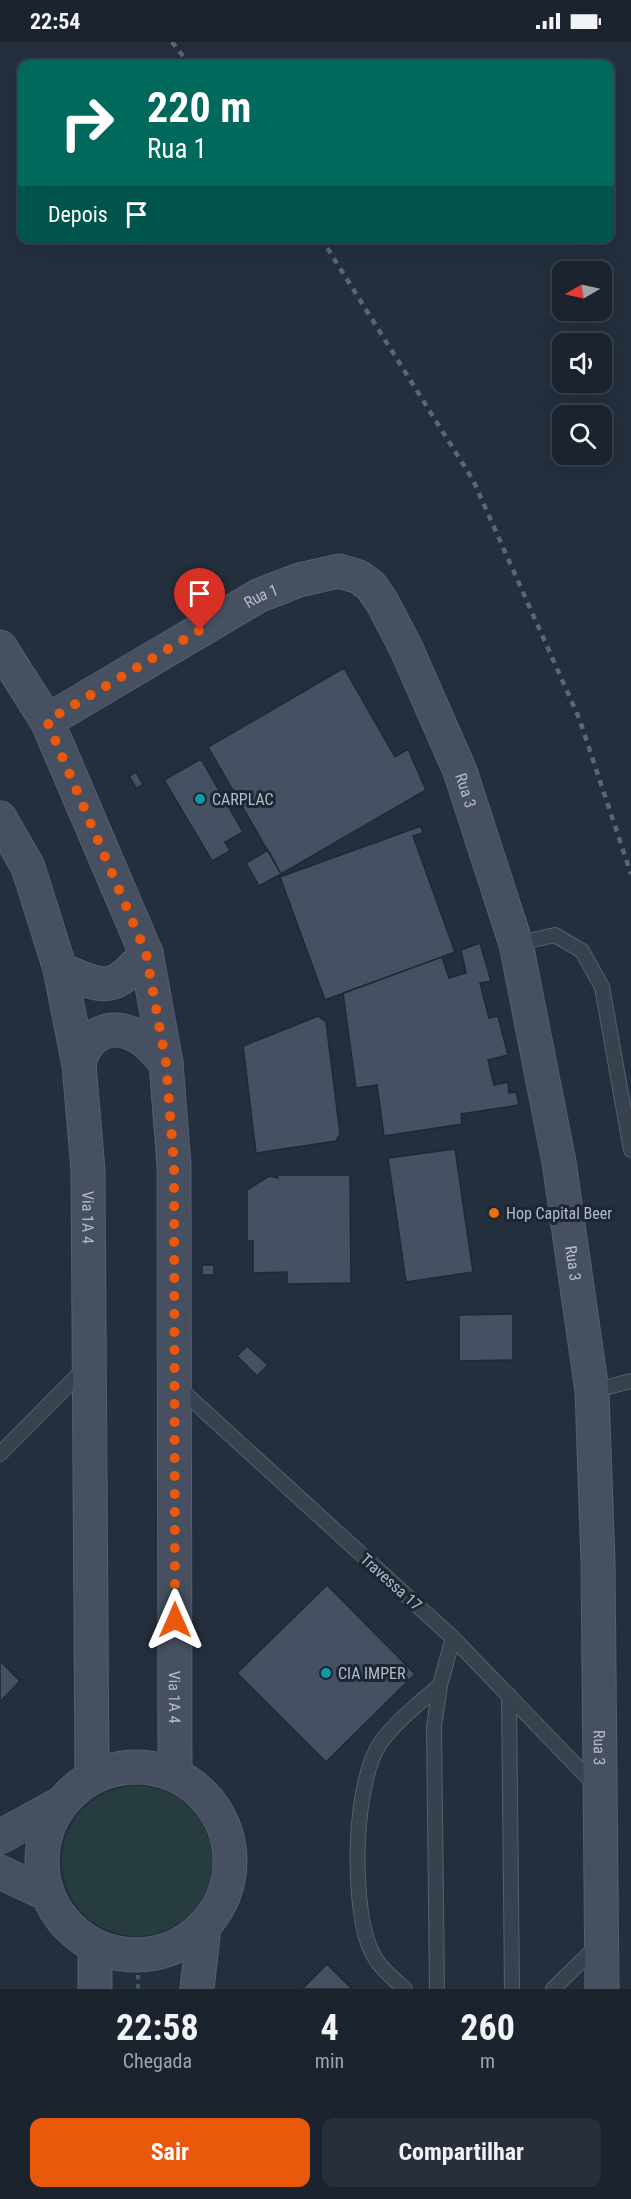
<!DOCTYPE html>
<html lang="pt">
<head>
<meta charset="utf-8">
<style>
	:root { --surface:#1b232e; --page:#282f3a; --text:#f1f3f6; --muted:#a0a4aa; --line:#39404a; --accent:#ea580c }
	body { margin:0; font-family:"Roboto Condensed",sans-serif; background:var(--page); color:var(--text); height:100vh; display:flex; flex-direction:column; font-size:22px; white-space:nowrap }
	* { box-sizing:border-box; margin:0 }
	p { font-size:20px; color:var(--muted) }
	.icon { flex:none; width:33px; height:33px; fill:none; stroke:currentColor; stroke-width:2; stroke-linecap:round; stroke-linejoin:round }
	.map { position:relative; height:1947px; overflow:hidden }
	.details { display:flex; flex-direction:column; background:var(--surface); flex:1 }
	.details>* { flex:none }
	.top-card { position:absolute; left:18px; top:18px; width:596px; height:183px; border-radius:12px; box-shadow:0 6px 24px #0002,0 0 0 2px var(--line); background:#00695c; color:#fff; overflow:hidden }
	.needle { width:39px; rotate:261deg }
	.buttons { position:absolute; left:552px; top:219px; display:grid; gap:12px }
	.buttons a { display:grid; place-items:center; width:60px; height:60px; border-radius:12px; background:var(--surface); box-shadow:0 6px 24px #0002,0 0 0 2px var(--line); font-size:30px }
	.pin { position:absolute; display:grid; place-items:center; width:51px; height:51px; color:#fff; margin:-62px -26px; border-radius:50% 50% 50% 0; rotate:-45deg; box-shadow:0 0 6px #0007 }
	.pin .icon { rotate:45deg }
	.me { position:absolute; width:66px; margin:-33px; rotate:0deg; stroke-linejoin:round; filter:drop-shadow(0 0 4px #0008) }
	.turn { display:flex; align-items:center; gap:21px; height:126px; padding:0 30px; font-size:27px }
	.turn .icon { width:78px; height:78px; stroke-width:2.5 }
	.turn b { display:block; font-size:42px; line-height:51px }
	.then { display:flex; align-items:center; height:57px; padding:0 30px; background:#0003; gap:12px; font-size:22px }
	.eta { display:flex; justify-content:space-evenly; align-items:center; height:102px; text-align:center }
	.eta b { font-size:36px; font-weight:700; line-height:42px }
	.cta { display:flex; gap:12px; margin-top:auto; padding:12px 30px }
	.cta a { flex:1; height:69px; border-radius:12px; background:var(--accent); color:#fff; font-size:24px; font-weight:700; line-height:69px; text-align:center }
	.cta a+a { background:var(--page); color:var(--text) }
	.status { display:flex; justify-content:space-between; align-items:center; height:42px; padding:0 30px; background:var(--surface); direction:ltr }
	.status svg { height:16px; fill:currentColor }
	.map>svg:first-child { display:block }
	.green { fill:#263c3f }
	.building { fill:#455162; stroke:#1f2835; stroke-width:1.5 }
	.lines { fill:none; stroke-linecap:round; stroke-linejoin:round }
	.lane-casing { stroke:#565f6c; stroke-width:16 }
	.secondary-casing { stroke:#565f6c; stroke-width:35 }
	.path { stroke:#44595c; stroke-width:4; stroke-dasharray:4.5 4.5; stroke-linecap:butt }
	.lane { stroke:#38414e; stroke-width:14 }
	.secondary { stroke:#465061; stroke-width:33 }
	.rail { stroke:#5a6575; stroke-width:4.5; stroke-dasharray:6 6; stroke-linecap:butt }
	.route { stroke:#ea580c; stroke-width:10; stroke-dasharray:0 18 }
	.culture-dot { fill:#0f9aa8; stroke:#1d2633; stroke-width:2 }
	.food-dot { fill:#e8710a; stroke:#1d2633; stroke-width:2 }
	.labels { text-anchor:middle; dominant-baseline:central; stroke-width:6; stroke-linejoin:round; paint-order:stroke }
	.street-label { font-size:16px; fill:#b4bcc9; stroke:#1d2633 }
	.poi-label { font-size:16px; fill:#b4bcc9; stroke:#1d2633; text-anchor:start }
</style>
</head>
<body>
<div class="status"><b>22:54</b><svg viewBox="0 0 49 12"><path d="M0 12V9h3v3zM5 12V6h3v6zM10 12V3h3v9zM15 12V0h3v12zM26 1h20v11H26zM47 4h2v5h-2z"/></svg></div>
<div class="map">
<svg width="631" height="1947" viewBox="0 0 631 1947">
	<rect width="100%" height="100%" fill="#242f3e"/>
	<path class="green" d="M62 1819a75 75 0 1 1 150 0a75 75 0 1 1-150 0Z"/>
	<path class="building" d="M344,626l51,89 13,-8 18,41 -145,84 -73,-127z
		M201,717l42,73 -18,10 5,9 -18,10 -48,-81z
		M136,730l7,13 -7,3 -7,-12z
		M421,784l2,7 -10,3 42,116 -130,48 -45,-123z
		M268,808l13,24 -22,12 -13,-23z
		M480,901l11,38 -11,2 9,35 9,-2 10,39 -20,5 6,25 14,-3 1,11 7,-1 3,13 -58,9 1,10 -78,12 -7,-51 -21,3 -13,-95 99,-36 7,21 17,-5 -5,-23z
		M318,974l8,6 14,112 -4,7 -80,12 -13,-107z
		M455,1107l18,123 -67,10 -18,-124z
		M278,1133h72l1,108 -64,1v-12l-34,1v-32h-6v-51l22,-14 9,2z
		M202,1223h12v10h-12z
		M513,1272v46l-54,1v-46z
		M247,1304l21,19 -11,11 -20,-20z
		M327,1543l88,89 -89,88 -89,-89z
		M0,1619l20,20 -20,21z
		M327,1922l25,25h-50z"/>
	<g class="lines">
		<defs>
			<path id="lane" d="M516,902l39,-9 27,16 20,36 29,163
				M179,1346l274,250 143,148
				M592,1349l39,-10
				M0,1412l85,-86
				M509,1653l3,294
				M405,1947c-16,-14 -30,-25 -37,-46 -16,-45 -15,-161 13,-201 16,-22 39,-39 59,-57
				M437,1947l-3,-262 6,-42 13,-47
				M553,1947l44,-43"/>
			<g id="secondary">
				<path id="s1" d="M0,605l47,74 99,232 20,110 8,102 1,609"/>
				<path id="s2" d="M47,679l211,-125 41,-16 40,-9 20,6 12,9 11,16 24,46 54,123 56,173 43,218 33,229 6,171 4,427"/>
				<path id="s3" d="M0,776l28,49 32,102 19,96 9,105 4,606"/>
				<path d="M60,927c45,20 54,24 86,-16"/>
				<path d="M79,1023c6,-31 31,-44 60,-28 10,6 19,17 27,26"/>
				<circle cx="136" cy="1819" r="94"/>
				<path d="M0,1795l60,-33"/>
				<path d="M0,1830l47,22"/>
				<path d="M95,1947v-41"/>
				<path d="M197,1947l7,-62"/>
			</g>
		</defs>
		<use href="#lane" class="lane-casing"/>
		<use href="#secondary" class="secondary-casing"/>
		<path class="path" d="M138,1915v32"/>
		<use href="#lane" class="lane"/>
		<use href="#secondary" class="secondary"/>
		<path class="rail" d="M172,0l17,22
			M321,196l152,242 106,238 52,156"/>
	</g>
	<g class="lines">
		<path class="route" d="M175,1578l-1,-455 -8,-102 -20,-110 -99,-232 153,-91"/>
	</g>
	<g class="culture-dot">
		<circle cx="200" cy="757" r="6"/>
		<circle cx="326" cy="1631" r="6"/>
	</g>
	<circle class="food-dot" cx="494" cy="1171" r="6"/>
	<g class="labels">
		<g class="street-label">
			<text stroke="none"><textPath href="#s2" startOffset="248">Rua 1</textPath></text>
			<text stroke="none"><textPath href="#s2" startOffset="592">Rua 3</textPath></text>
			<text stroke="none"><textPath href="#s3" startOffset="414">Via 1A 4</textPath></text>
			<text stroke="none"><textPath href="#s2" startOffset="1078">Rua 3</textPath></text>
			<text transform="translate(391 1540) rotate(42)">Travessa 17</text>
			<text stroke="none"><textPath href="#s1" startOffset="1086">Via 1A 4</textPath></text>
			<text stroke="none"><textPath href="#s2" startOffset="1564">Rua 3</textPath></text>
		</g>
		<g class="poi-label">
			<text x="212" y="757">CARPLAC</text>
			<text x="506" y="1171">Hop Capital Beer</text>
			<text x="338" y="1631">CIA IMPER</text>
		</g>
	</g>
</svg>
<div class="buttons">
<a><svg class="needle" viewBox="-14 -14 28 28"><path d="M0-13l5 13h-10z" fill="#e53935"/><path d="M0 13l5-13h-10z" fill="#a0a4aa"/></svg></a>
<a><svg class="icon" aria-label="sound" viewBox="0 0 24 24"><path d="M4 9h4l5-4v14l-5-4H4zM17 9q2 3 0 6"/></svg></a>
<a><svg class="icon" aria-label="search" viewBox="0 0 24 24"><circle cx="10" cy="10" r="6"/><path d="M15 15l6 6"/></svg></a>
</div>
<div class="pin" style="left:200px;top:588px;background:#d93025"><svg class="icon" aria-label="arrive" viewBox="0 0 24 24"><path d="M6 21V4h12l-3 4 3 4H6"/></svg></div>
<svg class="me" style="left:175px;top:1578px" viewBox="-20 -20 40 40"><path d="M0-17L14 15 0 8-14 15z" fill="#ea580c" stroke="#fff" stroke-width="4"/></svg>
<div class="top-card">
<div class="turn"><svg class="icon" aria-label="right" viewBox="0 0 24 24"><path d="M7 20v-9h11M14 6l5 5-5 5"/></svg><div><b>220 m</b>Rua 1</div></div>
<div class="then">Depois<svg class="icon" aria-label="arrive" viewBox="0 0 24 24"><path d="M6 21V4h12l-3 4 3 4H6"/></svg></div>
</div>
</div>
<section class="details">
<div class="eta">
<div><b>22:58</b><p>Chegada</p></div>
<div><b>4</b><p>min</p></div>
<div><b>260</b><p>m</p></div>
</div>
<div class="cta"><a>Sair</a><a>Compartilhar</a></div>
</section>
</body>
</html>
